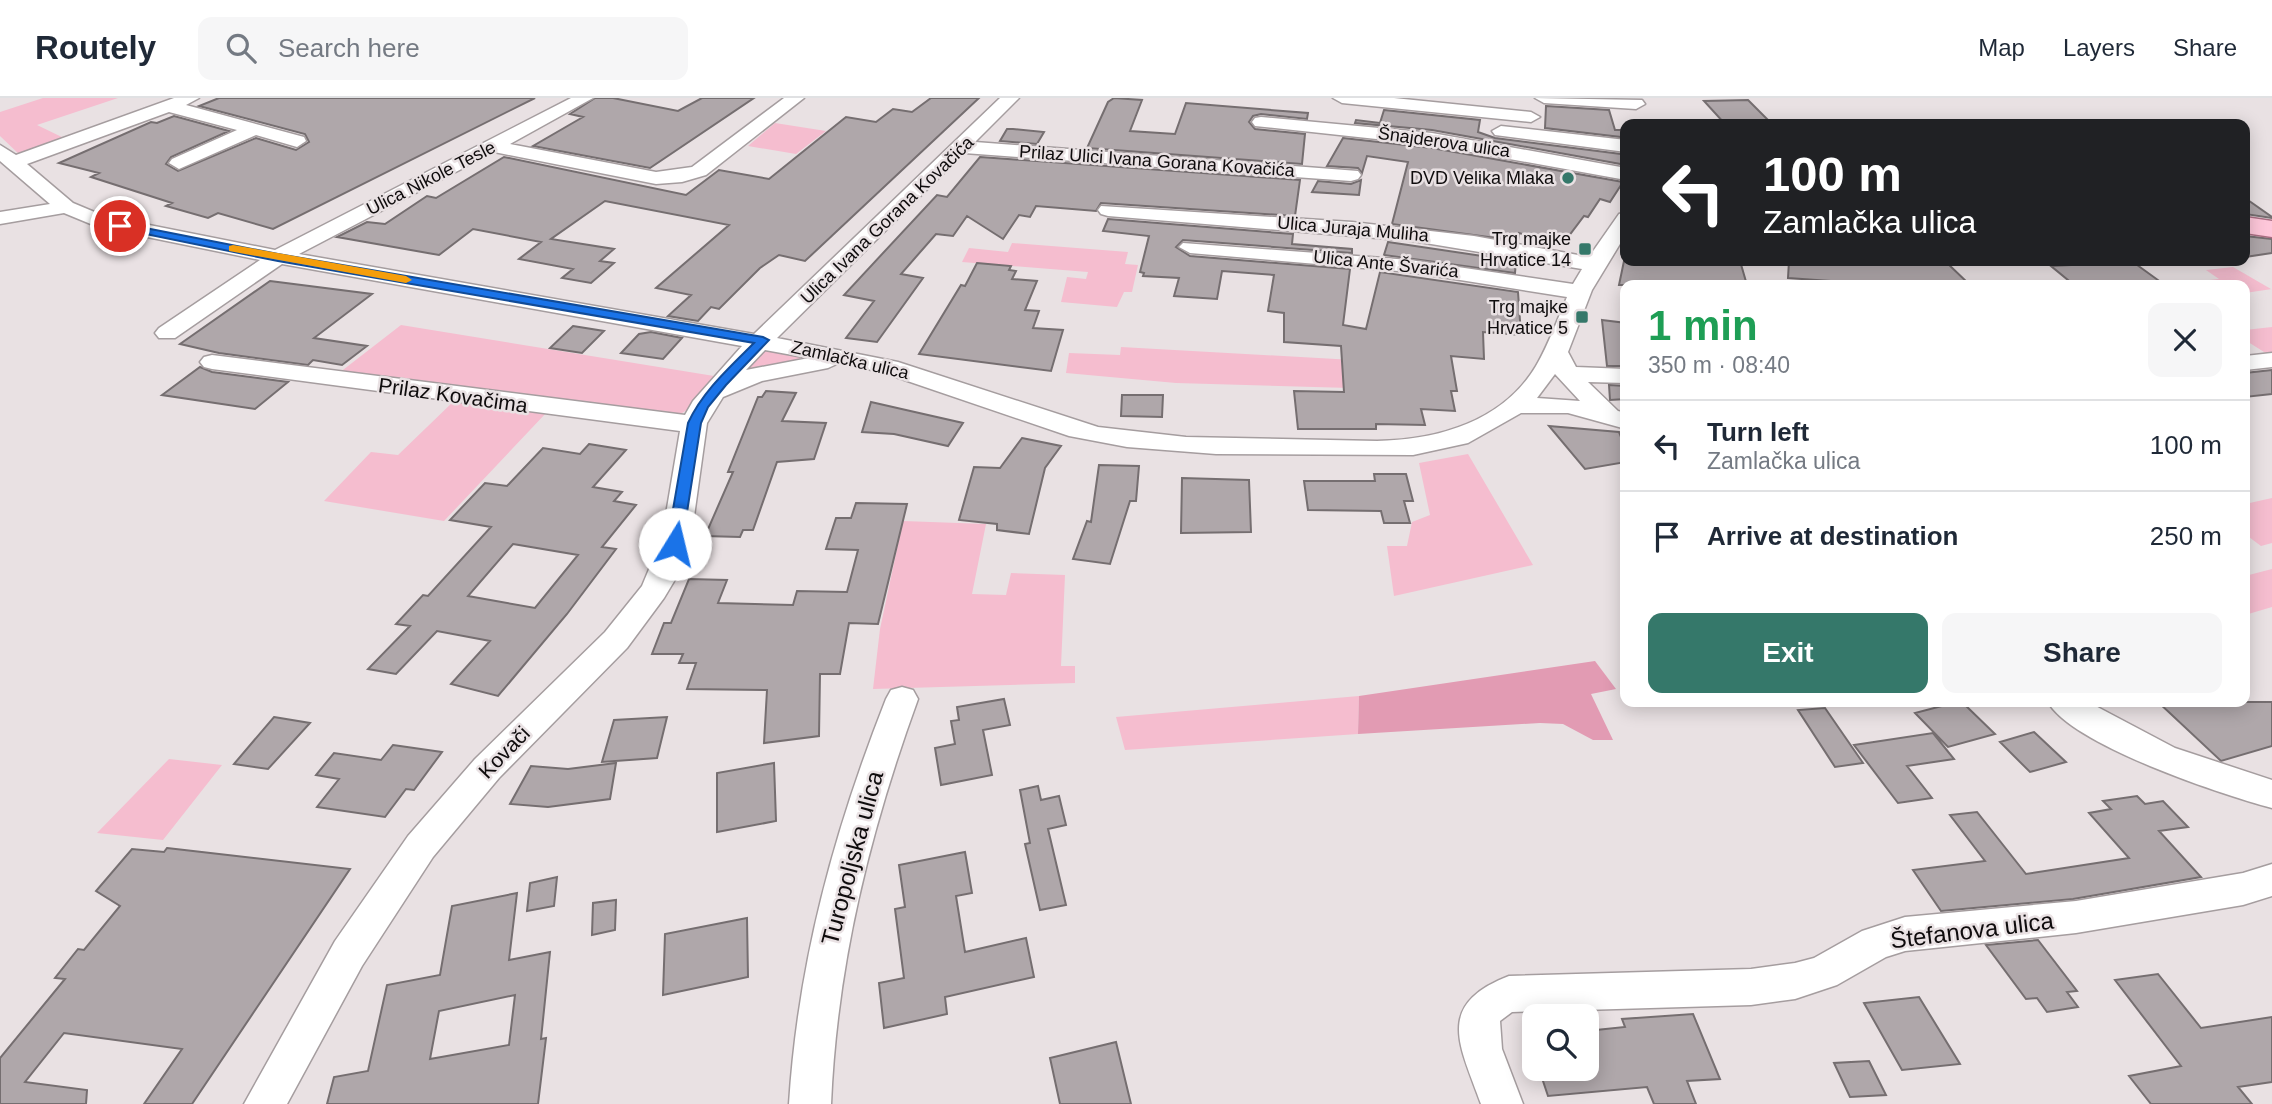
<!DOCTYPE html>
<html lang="en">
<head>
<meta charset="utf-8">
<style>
	:root { --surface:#fff; --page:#f6f6f7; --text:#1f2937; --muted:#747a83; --line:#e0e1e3; --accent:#35786a }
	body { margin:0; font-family:Arial,sans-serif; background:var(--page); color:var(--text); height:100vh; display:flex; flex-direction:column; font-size:26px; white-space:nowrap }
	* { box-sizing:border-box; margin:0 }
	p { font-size:23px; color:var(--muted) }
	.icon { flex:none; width:38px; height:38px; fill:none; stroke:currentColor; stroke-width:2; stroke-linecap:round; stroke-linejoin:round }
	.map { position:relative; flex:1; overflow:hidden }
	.details { position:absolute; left:1620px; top:182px; width:630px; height:427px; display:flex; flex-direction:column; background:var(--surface); border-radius:14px; box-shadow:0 4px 18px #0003 }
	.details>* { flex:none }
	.banner { position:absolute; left:1620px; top:21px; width:630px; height:147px; border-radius:14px; box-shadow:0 4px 18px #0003; background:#202124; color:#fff; overflow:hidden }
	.tools { position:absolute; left:1522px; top:906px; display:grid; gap:14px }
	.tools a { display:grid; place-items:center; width:77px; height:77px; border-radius:14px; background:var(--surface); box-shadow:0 4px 18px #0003; font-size:35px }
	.pin { position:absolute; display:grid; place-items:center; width:60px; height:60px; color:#fff; margin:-30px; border:4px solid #fff; border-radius:50%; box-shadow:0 2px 7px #0007 }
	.me { position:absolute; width:77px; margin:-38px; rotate:9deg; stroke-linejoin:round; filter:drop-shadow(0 0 5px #0008) }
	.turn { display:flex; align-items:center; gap:24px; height:147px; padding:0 28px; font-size:32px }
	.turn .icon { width:91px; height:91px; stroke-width:2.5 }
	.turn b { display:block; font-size:49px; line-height:60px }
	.round { display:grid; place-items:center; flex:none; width:74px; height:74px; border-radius:14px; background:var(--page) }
	.head { display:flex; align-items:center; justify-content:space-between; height:119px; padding:0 28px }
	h1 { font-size:42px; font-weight:800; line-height:52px; color:#1e9e55 }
	.button { display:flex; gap:14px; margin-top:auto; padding:14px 28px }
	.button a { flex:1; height:80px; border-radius:14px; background:var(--accent); color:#fff; font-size:28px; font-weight:800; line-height:80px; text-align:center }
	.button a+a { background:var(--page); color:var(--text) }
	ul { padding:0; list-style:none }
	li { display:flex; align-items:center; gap:21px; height:91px; padding:0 28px; border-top:2px solid var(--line) }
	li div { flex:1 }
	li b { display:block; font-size:26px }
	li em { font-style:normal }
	header { display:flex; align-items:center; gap:42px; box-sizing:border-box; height:98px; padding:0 35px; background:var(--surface); border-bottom:2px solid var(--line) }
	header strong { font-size:33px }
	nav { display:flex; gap:38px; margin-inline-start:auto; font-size:24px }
	.search { width:490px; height:63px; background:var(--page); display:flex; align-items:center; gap:18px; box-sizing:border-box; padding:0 24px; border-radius:14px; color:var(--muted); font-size:26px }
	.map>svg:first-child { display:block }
	.green { fill:#f5bdcf }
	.forest { fill:#e29bb3 }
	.building { fill:#afa7aa; stroke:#756e70; stroke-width:2; fill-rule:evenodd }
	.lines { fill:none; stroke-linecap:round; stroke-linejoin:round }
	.minor-casing { stroke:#a59d9f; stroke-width:3 }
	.major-casing { stroke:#aa6e83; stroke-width:3 }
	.minor { fill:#fff; fill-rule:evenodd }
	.major { fill:#fec7da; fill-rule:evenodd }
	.route { fill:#1a73e8; stroke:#114b97; stroke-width:2 }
	.slow { fill:#f59e0b }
	.poi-dot { fill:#35786a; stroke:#e9e1e3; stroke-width:2.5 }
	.labels { text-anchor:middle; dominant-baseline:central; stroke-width:5; stroke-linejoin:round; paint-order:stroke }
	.far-street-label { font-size:18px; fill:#0f0c0d; stroke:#e9e1e3 }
	.far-poi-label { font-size:18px; fill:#0f0c0d; stroke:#e9e1e3; text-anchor:end }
	.street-label { font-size:21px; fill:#0f0c0d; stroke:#e9e1e3 }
	.near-street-label { font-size:24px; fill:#0f0c0d; stroke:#e9e1e3 }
</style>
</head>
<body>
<header>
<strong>Routely</strong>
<div class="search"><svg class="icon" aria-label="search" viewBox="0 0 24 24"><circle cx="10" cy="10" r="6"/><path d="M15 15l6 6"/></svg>Search here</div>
<nav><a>Map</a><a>Layers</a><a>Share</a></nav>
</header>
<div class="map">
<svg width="2272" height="1006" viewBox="0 0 2272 1006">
	<rect width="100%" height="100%" fill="#e9e1e3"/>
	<path class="green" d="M43,0h75l-81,27 31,15 -46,17 -22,-21v-24z
		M775,25l51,8 -30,23 -48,-8z
		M1012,145l116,9 -3,12 13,1 -6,27h-8l-7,15 -56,-5 6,-25 19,2 2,-7 -126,-10 7,-14 39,4z
		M2233,169l38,22h1l-27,4v-8h-49l-5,-3 28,-3 -13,-9z
		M401,227l313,51c-15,16 -18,33 -40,41l-335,-44z
		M2272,229v30l-27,-17v-10z
		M1121,249l250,14 -21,27 -174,-5 -110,-10 3,-20 51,2z
		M763,250l42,9 -68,20z
		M456,301l91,13 -103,109 -120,-20 47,-49 27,3z
		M1468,356l65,111 -139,31 -7,-50h20l5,-24 18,-7 -11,-52z
		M2272,400v45l-11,3 -16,-12v-30z
		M903,423l83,3 -14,70 34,1 5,-22 54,2 -4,91h14v17l-202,6 7,-60z
		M2272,471v38l-27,8v-39z
		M1359,598l-1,38 -233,16 -9,-33z
		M169,661l53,6 -59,75 -66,-7z"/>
	<path class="forest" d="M1595,563l21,28 -25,5 22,46h-20l-30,-16 -23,-1 -182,11 1,-38z"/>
	<path class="building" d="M219,0h316l-262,131 -55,-16 -10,5 -42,-12 6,-3 -81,-26 8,-4 -40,-10 92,-41 6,1 17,-7 55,15 -58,26 -5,7 12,7 78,-33 40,12 13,-8 -4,-8 -106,-28z
		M595,0h18l65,13 24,-13h52l-104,70 -117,-22 50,-29 -13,-3z
		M931,0h48l-174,163 -26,-6 -19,13 -41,41 -8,-2 -13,14 -30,-5 23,-21 -35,-7 73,-63 -124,-24 -54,38 63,10 -14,12 14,2 -23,20 -29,-5 11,-9 -54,-10 22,-17 -68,-13 -34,26 -102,-18 30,-15 18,2 42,-28 9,2 68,-41 182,38 33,-25 50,9 77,-62 30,5 17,-13 19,3z
		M1114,0l28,2 -12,31 45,3 11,-31 122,10 -1,6 -46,-5 -8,2 -4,6 6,7 50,5 -3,30 -215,-16 21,-46z
		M1748,2l24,24h-47l-21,-23z
		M1546,8l63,4 6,20h6v7l-76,-9z
		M1384,12l96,10 -2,12 17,6 126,16 5,4v7l-194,-35 -77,-7 1,-3 24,3z
		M1007,31h6l31,3 -7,12 -37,-3z
		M1343,40l89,10 191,34 -13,20 -10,-3 -12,18 -4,-1 -22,29 -43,-12 -1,8 -126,-17 16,-62 -41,-6 -5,17 -4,-5 -31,-2z
		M980,59l320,23 -5,36 -194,-13 -5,8 -60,-5 -6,11 -11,-2 -16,24 -36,-23 -14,20 -17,-2 -35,40 22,4 -46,64 -31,-4 28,-37 -30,-6 93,-100 10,2z
		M1361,82l-2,15 -47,-3 6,-11 33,3z
		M2245,100l27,19v1l-27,-4z
		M1108,121l185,15 -1,10 60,5v4l-169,-13 -7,7 14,9 160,13 -7,56 23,4 14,-57 138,20 3,43 -38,-3 1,27 -33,-3 6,35h-6l4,20 -34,-2 4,16 -49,-1v5h-78l-4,-38 50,1 -3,-46 -57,-4v-29l-16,-2 6,-36 -52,-4 -5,28 -43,-3 5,-18 -36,-2 1,-3 -4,-1 9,-36 -46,-5z
		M2245,138l27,3v14l-27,4z
		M1388,144l128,19 -1,12 -131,-18z
		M1624,163h116l7,24h-128z
		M1789,163h156l25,24h-82l-100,-7z
		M2133,164l29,21 -88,2 -23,-19z
		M977,165l34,3 -2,4 7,1 -4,8 25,2 -12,29 14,1 -6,17 30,2 -12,41 -132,-17 42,-69 4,1z
		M270,183l102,13 -58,44 53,8 -25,19 -29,-5 -5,5 -89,-12 -39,-9z
		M1602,222l24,3v43h-19z
		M573,228l31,5 -22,22 -32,-5z
		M651,234l31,6 -19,21 -42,-6 18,-19z
		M200,269l12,5 76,10 -33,27 -93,-14z
		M2272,272v24l-27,3v-24z
		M1609,287l17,1v13l-16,1z
		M766,293l30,2 -14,28 44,2 -12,36 -37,3 -24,68h-10l-3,7 -35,-1 28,-64h-5l30,-75h4z
		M1122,297h41l-1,22 -41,-1z
		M871,304l35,8 57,13 -15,23 -54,-12 -32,-2z
		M1549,328l70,6 7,17v13l-41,7z
		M1022,340l39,8 -16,22 -16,66 -32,-4v-6l-38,-4 15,-53 26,1z
		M589,346l37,6 -33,37 29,5 -8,9 22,4 -34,42 14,2 -49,65 -69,82 -47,-12 39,-43 -53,-10 -41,43 -28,-5 42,-43 -14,-2 27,-29 5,1 63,-69 -41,-7 35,-37 22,3 36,-38 37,6zM513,446l65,11 -43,53 -67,-12z
		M1099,367l40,1 -3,35h-6l-20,63 -37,-5 14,-38 4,1z
		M1374,376h32l7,27h-9l6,22h-26l-3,-12 -73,-1 -4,-29h71z
		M1182,380l67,2 2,52 -70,1z
		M856,405l51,1 -29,120 -29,-1 -9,51h-20l-1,62 -55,7 3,-53 -80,-1 9,-26h-17l4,-9h-31l12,-31h7l18,-44 38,1 -9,23 75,2 4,-14 50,1 11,-42 -32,-1 10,-31h15z
		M1004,601l6,26 -27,5 9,45 -51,10 -6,-37 20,-4 -4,-23 8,-1 -2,-13z
		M1957,604h5l33,32 -47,13 -33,-34z
		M2158,604h114v44l-51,15z
		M1825,610l38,55 -28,4 -37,-57z
		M274,619l36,6 -42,46 -34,-5z
		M667,619l-10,41 -55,4 12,-42z
		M2034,634l32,30 -36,10 -30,-30z
		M1933,635l21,26 -47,7 25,32 -34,5 -44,-58z
		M393,647l49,7 -28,38 -8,-1 -21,28 -68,-10 22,-28 -23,-4 18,-22 47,7z
		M616,665l-6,36 -62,8 -38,-3 21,-38 37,3z
		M774,665l2,58 -59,11v-59z
		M1038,688l3,14 18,-4 7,29 -18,4 18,76 -26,5 -15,-66 5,-1 -10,-53z
		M2137,698l8,8 18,-3 25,26 -29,4 42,46 -128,22 -132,12 -28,-41 72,-9 -35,-46 27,-3 49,62 103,-16 -40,-45 22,-4 -8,-8z
		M167,750l183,21 -158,235h-48l38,-55 -118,-16 -39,49 62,8 -1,14h-86v-46l65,-79 -10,-1 23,-29 6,1 36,-44 -24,-15 36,-42 32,3z
		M965,754l7,41 -16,3 9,56 61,-14 8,39 -89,20 2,17 -63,14 -5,-45 25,-5 -9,-69 10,-2 -6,-42z
		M557,779l-3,29 -27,5 3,-28z
		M517,795l-8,67 41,-8 -9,87 5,-1 -8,66h-211l7,-27 34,-6 19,-86 53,-10 12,-69zM515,897l-6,50 -79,14 9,-48z
		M616,802l-1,30 -23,5 1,-32z
		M747,820l1,59 -85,18 2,-61z
		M2038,842l39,51 -10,1 11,15 -31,5 -10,-14 -11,1 -40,-54z
		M2158,876l43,54 71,-11v65l-34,5 14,17h-101l-22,-28 52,-10 -66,-86z
		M1919,899l41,67 -58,6 -38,-67z
		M1693,916l27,65 -33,2 9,23h-42l-7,-17 -99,9 -9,-27h48v-38l38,-4 -3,-8z
		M1116,944l15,62h-71l-10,-46z
		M1869,963l17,34 -36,2 -16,-34z"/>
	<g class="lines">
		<defs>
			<path id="minor" d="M174,0h25l-13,7 118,32 2,4 -9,6 -41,-12 -77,34 -10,-6 3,-4 65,-29 -68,-18 -142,52 46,39 31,13 171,34 296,-152h22l-83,46 146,28 36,-5 92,-69h20l-98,77 -24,7 -26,2 -162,-32 -195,102 455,80 246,-236h19l-44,44 383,29 3,4 -3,4 -7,2 -387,-28 -187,185 121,24 200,65 88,10 191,4c60,-1 126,-19 159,-75 13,-22 21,-46 31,-69l-157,-25 -220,-19 -11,-6 4,-4 227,17 163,24 9,-15 -169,-28 -305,-25 -7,-2 -3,-4 3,-4 251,16 122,14 115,21 30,-43 7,-2v22l-34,56 -24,62 8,15 50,2v14l-38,-1 30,29 8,2v16l-58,-16h-47l-53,30 -55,12 -197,-1 -89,-7 -58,-11 -188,-64 -42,-9 -11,5 -66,13 -39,16 -16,26 -16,115 -12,35 -15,25 -37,50 -128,130 -66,79 -71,109 -75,138h-43l91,-163 73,-105 67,-77 130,-127 37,-46 20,-48 18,-107 -468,-62 -8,-2 -4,-5 4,-5 8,-2 473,60 8,-14 49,-55 -460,-82 -107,74h-16l-4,-5 4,-5 101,-68 -162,-33 -34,-14 -64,11v-12l50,-8 -50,-43v-16l16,10zM765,252l44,8 -63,12zM1555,276l25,27 -43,-3z
				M1333,0h61l137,14 9,5 -9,5 -189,-19z
				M1535,0l107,2 3,4 -9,5 -92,-6z
				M1261,19l171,16 194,35v12l-194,-35 -177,-19 -3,-4 3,-4z
				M1501,28l125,14v12l-131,-17 -3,-4z
				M2272,255v14l-27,3v-14z
				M902,589l11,3 5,9c-48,132 -81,264 -87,405h-42c9,-142 45,-273 97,-405l5,-9z
				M2048,604h40l87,46 97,32v28c-49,-13 -200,-63 -224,-106z
				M2272,766v32l-29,9 -167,28 -171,18 -19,6 -49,28 -42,14 -44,6 -239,7 -12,9 2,28 21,55h-42c-21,-59 -47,-99 28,-128l242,-7 44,-6 19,-5 48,-27 43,-14 171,-16 167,-28z"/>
			<path id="major" d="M2245,119l27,4v16l-27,-4z"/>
		</defs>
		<use href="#minor" class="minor-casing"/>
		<use href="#major" class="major-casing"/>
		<use href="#minor" class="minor"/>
		<use href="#major" class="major"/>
	</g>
	<path class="route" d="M120,125l158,31 485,83 6,3 -43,45 -18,22 -7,16 -19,121 -7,5 -8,-5 21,-121c15,-32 41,-55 66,-80l-476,-82 -162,-33v-4z"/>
	<path class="slow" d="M233,147l173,31 6,4 -6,3 -177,-32v-5z"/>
	<g class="poi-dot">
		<circle cx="1568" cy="80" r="7"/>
		<rect x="1578" y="144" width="14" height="14" rx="3.5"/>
		<rect x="1575" y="212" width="14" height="14" rx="3.5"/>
	</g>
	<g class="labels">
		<g class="far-street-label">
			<text transform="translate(1444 44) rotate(8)">Šnajderova ulica</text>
			<text transform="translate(1157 63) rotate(4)">Prilaz Ulici Ivana Gorana Kovačića</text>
			<text transform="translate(431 80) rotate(-27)">Ulica Nikole Tesle</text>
			<text transform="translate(887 122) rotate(-44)">Ulica Ivana Gorana Kovačića</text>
			<text transform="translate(1353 131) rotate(5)">Ulica Juraja Muliha</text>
			<text transform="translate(1386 166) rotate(6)">Ulica Ante Švarića</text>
			<text transform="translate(850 262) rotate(13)">Zamlačka ulica</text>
		</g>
		<g class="far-poi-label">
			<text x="1554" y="80">DVD Velika Mlaka</text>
			<text x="1571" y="141">Trg majke<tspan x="1571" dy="21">Hrvatice 14</tspan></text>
			<text x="1568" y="209">Trg majke<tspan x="1568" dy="21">Hrvatice 5</tspan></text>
		</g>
		<g class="street-label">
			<text transform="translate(453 297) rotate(8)">Prilaz Kovačima</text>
			<text transform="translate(504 654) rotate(-46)">Kovači</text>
		</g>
		<g class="near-street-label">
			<text transform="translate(852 760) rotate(-75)">Turopoljska ulica</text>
			<text transform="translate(1972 832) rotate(-7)">Štefanova ulica</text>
		</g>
	</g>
</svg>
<div class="tools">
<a><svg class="icon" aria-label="search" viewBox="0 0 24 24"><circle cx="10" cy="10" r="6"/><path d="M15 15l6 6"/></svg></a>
</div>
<div class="pin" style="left:120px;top:128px;background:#d93025"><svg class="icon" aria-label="arrive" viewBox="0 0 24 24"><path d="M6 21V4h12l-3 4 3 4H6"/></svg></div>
<svg class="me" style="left:675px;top:446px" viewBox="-20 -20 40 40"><circle r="19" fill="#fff"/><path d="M0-13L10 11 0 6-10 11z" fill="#1a73e8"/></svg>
<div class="banner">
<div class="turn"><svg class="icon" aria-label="left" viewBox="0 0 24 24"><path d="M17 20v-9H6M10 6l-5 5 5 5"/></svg><div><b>100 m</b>Zamlačka ulica</div></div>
</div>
<section class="details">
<div class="head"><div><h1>1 min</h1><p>350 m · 08:40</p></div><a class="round"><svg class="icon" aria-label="close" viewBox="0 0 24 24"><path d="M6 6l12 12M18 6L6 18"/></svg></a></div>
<ul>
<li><svg class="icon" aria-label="left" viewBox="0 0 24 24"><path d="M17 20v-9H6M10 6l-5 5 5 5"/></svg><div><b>Turn left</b><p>Zamlačka ulica</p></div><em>100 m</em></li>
<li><svg class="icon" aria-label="arrive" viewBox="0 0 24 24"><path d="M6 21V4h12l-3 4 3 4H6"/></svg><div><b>Arrive at destination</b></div><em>250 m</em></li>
</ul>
<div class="button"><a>Exit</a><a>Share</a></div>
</section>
</div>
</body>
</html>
